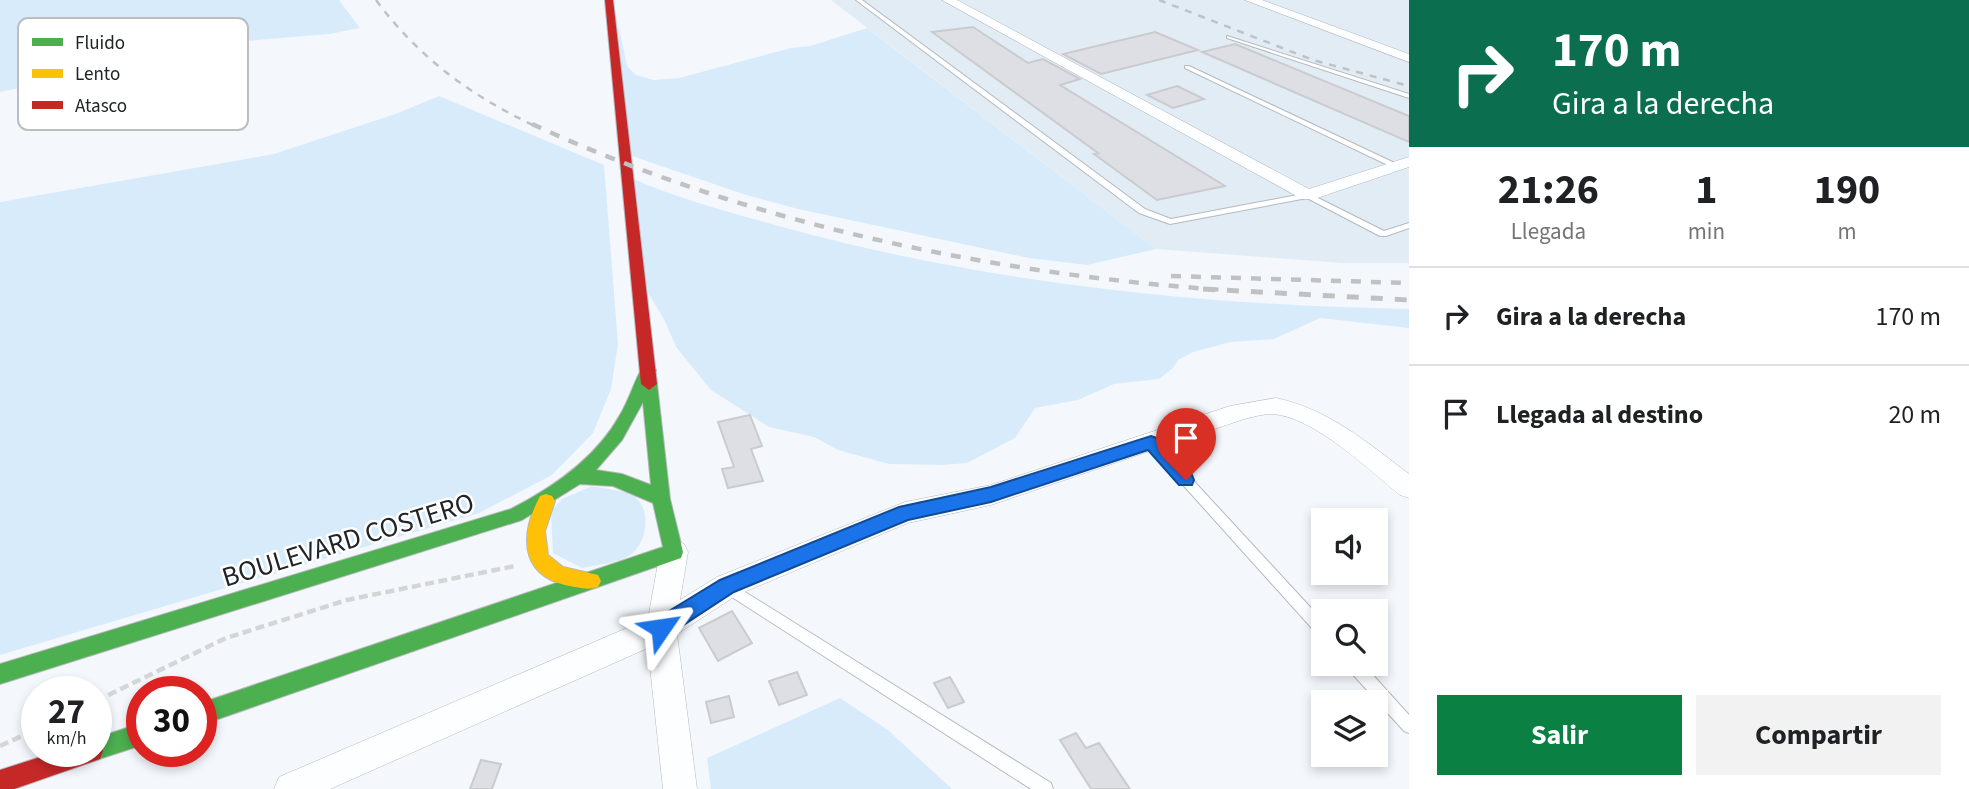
<!DOCTYPE html>
<html lang="es">
<head>
<meta charset="utf-8">
<style>
	:root { --surface:#fff; --page:#f2f2f2; --text:#202124; --muted:#757577; --line:#e0e0e0; --accent:#0b8043 }
	body { margin:0; font-family:"Source Sans 3",sans-serif; background:var(--page); color:var(--text); height:100vh; display:flex; flex-direction:column; font-size:26px; white-space:nowrap }
	* { box-sizing:border-box; margin:0 }
	p { font-size:23px; color:var(--muted) }
	.icon { flex:none; width:38px; height:38px; fill:none; stroke:currentColor; stroke-width:2; stroke-linecap:round; stroke-linejoin:round }
	.map { position:relative; flex:1; overflow:hidden }
	.drawer { display:flex; flex-direction:column; background:var(--surface); width:560px }
	.drawer>* { flex:none }
	.guide { background:#0b6e4f; color:#fff; overflow:hidden }
	.buttons { position:absolute; left:1311px; top:508px; display:grid; gap:14px }
	.buttons a { display:grid; place-items:center; width:77px; height:77px; border-radius:0px; background:var(--surface); box-shadow:0 4px 10px #0003; font-size:35px }
	.speed { position:absolute; left:21px; top:676px; display:flex; gap:14px; font-size:35px; font-weight:700; text-align:center }
	.speed>* { display:grid; place-content:center; width:91px; height:91px; border-radius:50%; background:var(--surface); box-shadow:0 4px 10px #0003; line-height:1 }
	.speed small { font-size:18px; font-weight:400 }
	.speed .limit { border:10px solid #d22; background:#fff; color:#111 }
	.pin { position:absolute; display:grid; place-items:center; width:60px; height:60px; color:#fff; margin:-72px -30px; border-radius:50% 50% 50% 0; rotate:-45deg; box-shadow:0 0 7px #0007 }
	.pin .icon { rotate:45deg }
	.me { position:absolute; width:77px; margin:-38px; rotate:58deg; stroke-linejoin:round; filter:drop-shadow(0 0 5px #0008) }
	.turn { display:flex; align-items:center; gap:24px; height:147px; padding:0 28px; font-size:32px }
	.turn .icon { width:91px; height:91px; stroke-width:2.5 }
	.turn b { display:block; font-size:49px; line-height:60px }
	.eta { display:flex; justify-content:space-evenly; align-items:center; height:119px; text-align:center }
	.eta b { font-size:42px; font-weight:700; line-height:49px }
	.button { display:flex; gap:14px; margin-top:auto; padding:14px 28px }
	.button a { flex:1; height:80px; border-radius:0px; background:var(--accent); color:#fff; font-size:28px; font-weight:700; line-height:80px; text-align:center }
	.button a+a { background:var(--page); color:var(--text) }
	ul { padding:0; list-style:none }
	li { display:flex; align-items:center; gap:21px; height:98px; padding:0 28px; border-top:2px solid var(--line) }
	li div { flex:1 }
	li b { display:block; font-size:26px }
	li em { font-style:normal }
	main { display:flex; flex:1; min-height:0 }
	.map>svg:first-child { display:block }
	.built { fill:#e2ecf5 }
	.green { fill:#d8ebfb }
	.building { fill:#dedfe5; stroke:#cacbcf; stroke-width:2 }
	.lines { fill:none; stroke-linecap:round; stroke-linejoin:round }
	.lane-casing { stroke:#b6b9bd; stroke-width:2 }
	.street-casing { stroke:#b6b9bd; stroke-width:1 }
	.fast-casing { stroke:#b6b9bd; stroke-width:2 }
	.slow-casing { stroke:#b6b9bd; stroke-width:2 }
	.jam-casing { stroke:#b6b9bd; stroke-width:2 }
	.path { stroke:#d4d5d7; stroke-width:4.5; stroke-dasharray:9 4.5; stroke-linecap:butt }
	.lane { fill:#fdfeff; fill-rule:evenodd }
	.street { fill:#fdfeff; fill-rule:evenodd }
	.fast { fill:#4caf50; fill-rule:evenodd }
	.slow { fill:#ffc107; fill-rule:evenodd }
	.jam { fill:#c62828; fill-rule:evenodd }
	.rail-far2 { stroke:#c0c1c2; stroke-width:2.5; stroke-dasharray:7 7; stroke-linecap:butt }
	.rail-far1 { stroke:#c0c1c2; stroke-width:4.5; stroke-dasharray:10 10; stroke-linecap:butt }
	.rail { stroke:#c0c1c2; stroke-width:5; stroke-dasharray:12 12; stroke-linecap:butt }
	.route { fill:#1a73e8; stroke:#114b97; stroke-width:2 }
	.labels { text-anchor:middle; dominant-baseline:central; stroke-width:5; stroke-linejoin:round; paint-order:stroke }
	.near-street-label { font-size:28px; fill:#212427; stroke:#fff }
	.key { fill:#fff; stroke:#bcbdbe; stroke-width:2 }
	.key-label { font-size:19px; fill:#212427 }
</style>
</head>
<body>
<main>
<div class="map">
<svg width="1409" height="789" viewBox="0 0 1409 789">
	<rect width="100%" height="100%" fill="#f4f8fc"/>
	<path class="built" d="M831,0h578v263h-67l-186,-14z"/>
	<path class="green" d="M0,0h339l21,28 -31,6 -118,10 -90,24 -121,24z
		M617,19l10,47 9,9 18,5 25,-2 112,-30 19,-2 57,-18 289,221 -69,16 -58,-7 -231,-49 -55,-15 -114,-39z
		M439,96l165,69 14,179 -7,45 -18,44 -41,42 -73,38 -479,142v-453l274,-48 124,-41z
		M631,178c53,23 111,38 166,53 200,53 406,74 612,78v19l-89,-10 -46,21 -43,3 -38,10 -15,8 -5,8 -14,11 -45,5 -36,16 -43,8 -20,30 -48,25 -25,2 -53,-1 -51,-14 -24,-13 -45,-10 -58,-37 -35,-43 -12,-28 -16,-26z
		M592,486c12,3 33,4 43,11 17,13 12,47 -5,58 -12,8 -34,10 -48,13l-29,-15 -2,-42 11,-12z
		M840,698l48,32 64,59h-241l-4,-31z"/>
	<path class="building" d="M973,27l55,36 15,-4 37,20 -20,6 165,101 -68,14 -63,-46 4,-1 -166,-121z
		M1155,32l43,18 -97,24 -38,-20z
		M1235,44l174,72v26l-207,-90z
		M1177,86l27,13 -31,9 -26,-13z
		M750,415l12,31 -11,3 12,32 -35,7 -6,-19 12,-2 -16,-45z
		M732,611l20,32 -34,18 -19,-33z
		M797,672l10,23 -28,10 -10,-24z
		M950,677l14,25 -16,6 -14,-25z
		M729,696l5,21 -23,6 -5,-21z
		M1076,733l10,15 13,-5 31,46h-39l-31,-49z
		M481,760l20,4 -9,25h-22z"/>
	<g class="lines">
		<defs>
			<path id="lane" d="M856,0h6l283,209 26,10 137,-26 76,38 25,-8v5l-23,8h-6l-73,-38 -137,26 -31,-11z
				M1227,36l182,58v4l-182,-60z
				M1185,66h4l212,100 -7,2 -209,-100z
				M1151,438l4,1 168,182v16l-5,-2 -171,-190 -2,-3 2,-3z
				M729,582l322,201 2,6h-22l-307,-197 -2,-4 2,-4z
				M1345,663h17l47,52v18l-5,-2 -57,-63z"/>
			<path id="street" d="M942,0h15l352,189 100,-32v10l-95,32h-12z
				M1245,0h17l147,54v8z
				M1276,398c52,11 91,44 133,76v24l-9,-3c-31,-25 -86,-78 -127,-81 -11,0 -21,3 -32,6l-250,85 -83,18 -171,72 -60,39 20,155h-34l-15,-141 -318,141h-56l5,-12 369,-158 12,-67 4,-8 10,-4 10,4 4,8 -8,48 37,-23 188,-75 86,-17 239,-79z"/>
			<path id="fast" d="M648,365l8,5 -4,9 5,5 13,115 13,53 -2,6 -480,167v-22l462,-156 -10,-44 -40,-17 -33,-2 -58,36 -522,164v-20l511,-155c43,-22 85,-51 109,-94 9,-15 14,-33 23,-49zM643,402l8,83 -29,-11 -26,-4 26,-30z
				M142,723v22l-46,15 -8,-3 -3,-6h11v-13z"/>
			<path id="slow" d="M546,494l6,2 3,5 -10,30 3,24 15,12 35,8 3,6 -3,6c-10,4 -22,0 -33,-2 -47,-12 -44,-53 -25,-89z"/>
			<path id="jam" d="M605,0h8l44,384 -8,6 -8,-6z
				M96,741l4,2 3,8 -3,8 -86,30h-14v-19l59,-19h37z"/>
		</defs>
		<use href="#lane" class="lane-casing"/>
		<use href="#street" class="street-casing"/>
		<use href="#fast" class="fast-casing"/>
		<use href="#slow" class="slow-casing"/>
		<use href="#jam" class="jam-casing"/>
		<path class="path" d="M96,701l130,-63 121,-38 168,-34
			M0,746l37,-17"/>
		<use href="#lane" class="lane"/>
		<use href="#street" class="street"/>
		<use href="#fast" class="fast"/>
		<use href="#slow" class="slow"/>
		<use href="#jam" class="jam"/>
		<path class="rail-far2" d="M376,0c42,57 95,96 159,126
			M1159,0l154,60 96,26"/>
		<path class="rail-far1" d="M532,124c214,99 457,150 692,166
			M1171,276l238,7"/>
		<path class="rail" d="M1203,289l206,11"/>
	</g>
	<path class="route" d="M1151,436l6,2 35,37 2,5 -2,5h-13l-31,-35 -157,52 -83,18 -174,72 -66,43 -7,2 -8,-2 -3,-7 3,-7 67,-41 179,-73 92,-20z"/>
	<g class="labels">
		<g class="near-street-label">
			<text transform="translate(348 540) rotate(-17)">BOULEVARD COSTERO</text>
		</g>
	</g>
	<rect x="18" y="18" width="230" height="112" rx="10" class="key"/>
	<rect x="32" y="38" width="31" height="8" fill="#4caf50"/>
	<rect x="32" y="69" width="31" height="9" fill="#ffc107"/>
	<rect x="32" y="101" width="31" height="8" fill="#c62828"/>
	<g class="key-label">
		<text x="75" y="49">Fluido</text>
		<text x="75" y="80">Lento</text>
		<text x="75" y="112">Atasco</text>
	</g>
</svg>
<div class="buttons">
<a><svg class="icon" aria-label="sound" viewBox="0 0 24 24"><path d="M4 9h4l5-4v14l-5-4H4zM17 9q2 3 0 6"/></svg></a>
<a><svg class="icon" aria-label="search" viewBox="0 0 24 24"><circle cx="10" cy="10" r="6"/><path d="M15 15l6 6"/></svg></a>
<a><svg class="icon" aria-label="layers" viewBox="0 0 24 24"><path d="M12 4l9 5-9 5-9-5zM3 14l9 5 9-5"/></svg></a>
</div>
<div class="speed"><div>27<small>km/h</small></div><div class="limit">30</div></div>
<div class="pin" style="left:1186px;top:480px;background:#d93025"><svg class="icon" aria-label="arrive" viewBox="0 0 24 24"><path d="M6 21V4h12l-3 4 3 4H6"/></svg></div>
<svg class="me" style="left:661px;top:628px" viewBox="-20 -20 40 40"><path d="M0-17L14 15 0 8-14 15z" fill="#1a73e8" stroke="#fff" stroke-width="4"/></svg>
</div>
<section class="drawer">
<div class="guide">
<div class="turn"><svg class="icon" aria-label="right" viewBox="0 0 24 24"><path d="M7 20v-9h11M14 6l5 5-5 5"/></svg><div><b>170 m</b>Gira a la derecha</div></div>
</div>
<div class="eta">
<div><b>21:26</b><p>Llegada</p></div>
<div><b>1</b><p>min</p></div>
<div><b>190</b><p>m</p></div>
</div>
<ul>
<li><svg class="icon" aria-label="right" viewBox="0 0 24 24"><path d="M7 20v-9h11M14 6l5 5-5 5"/></svg><div><b>Gira a la derecha</b></div><em>170 m</em></li>
<li><svg class="icon" aria-label="arrive" viewBox="0 0 24 24"><path d="M6 21V4h12l-3 4 3 4H6"/></svg><div><b>Llegada al destino</b></div><em>20 m</em></li>
</ul>
<div class="button"><a>Salir</a><a>Compartir</a></div>
</section>
</main>
</body>
</html>
